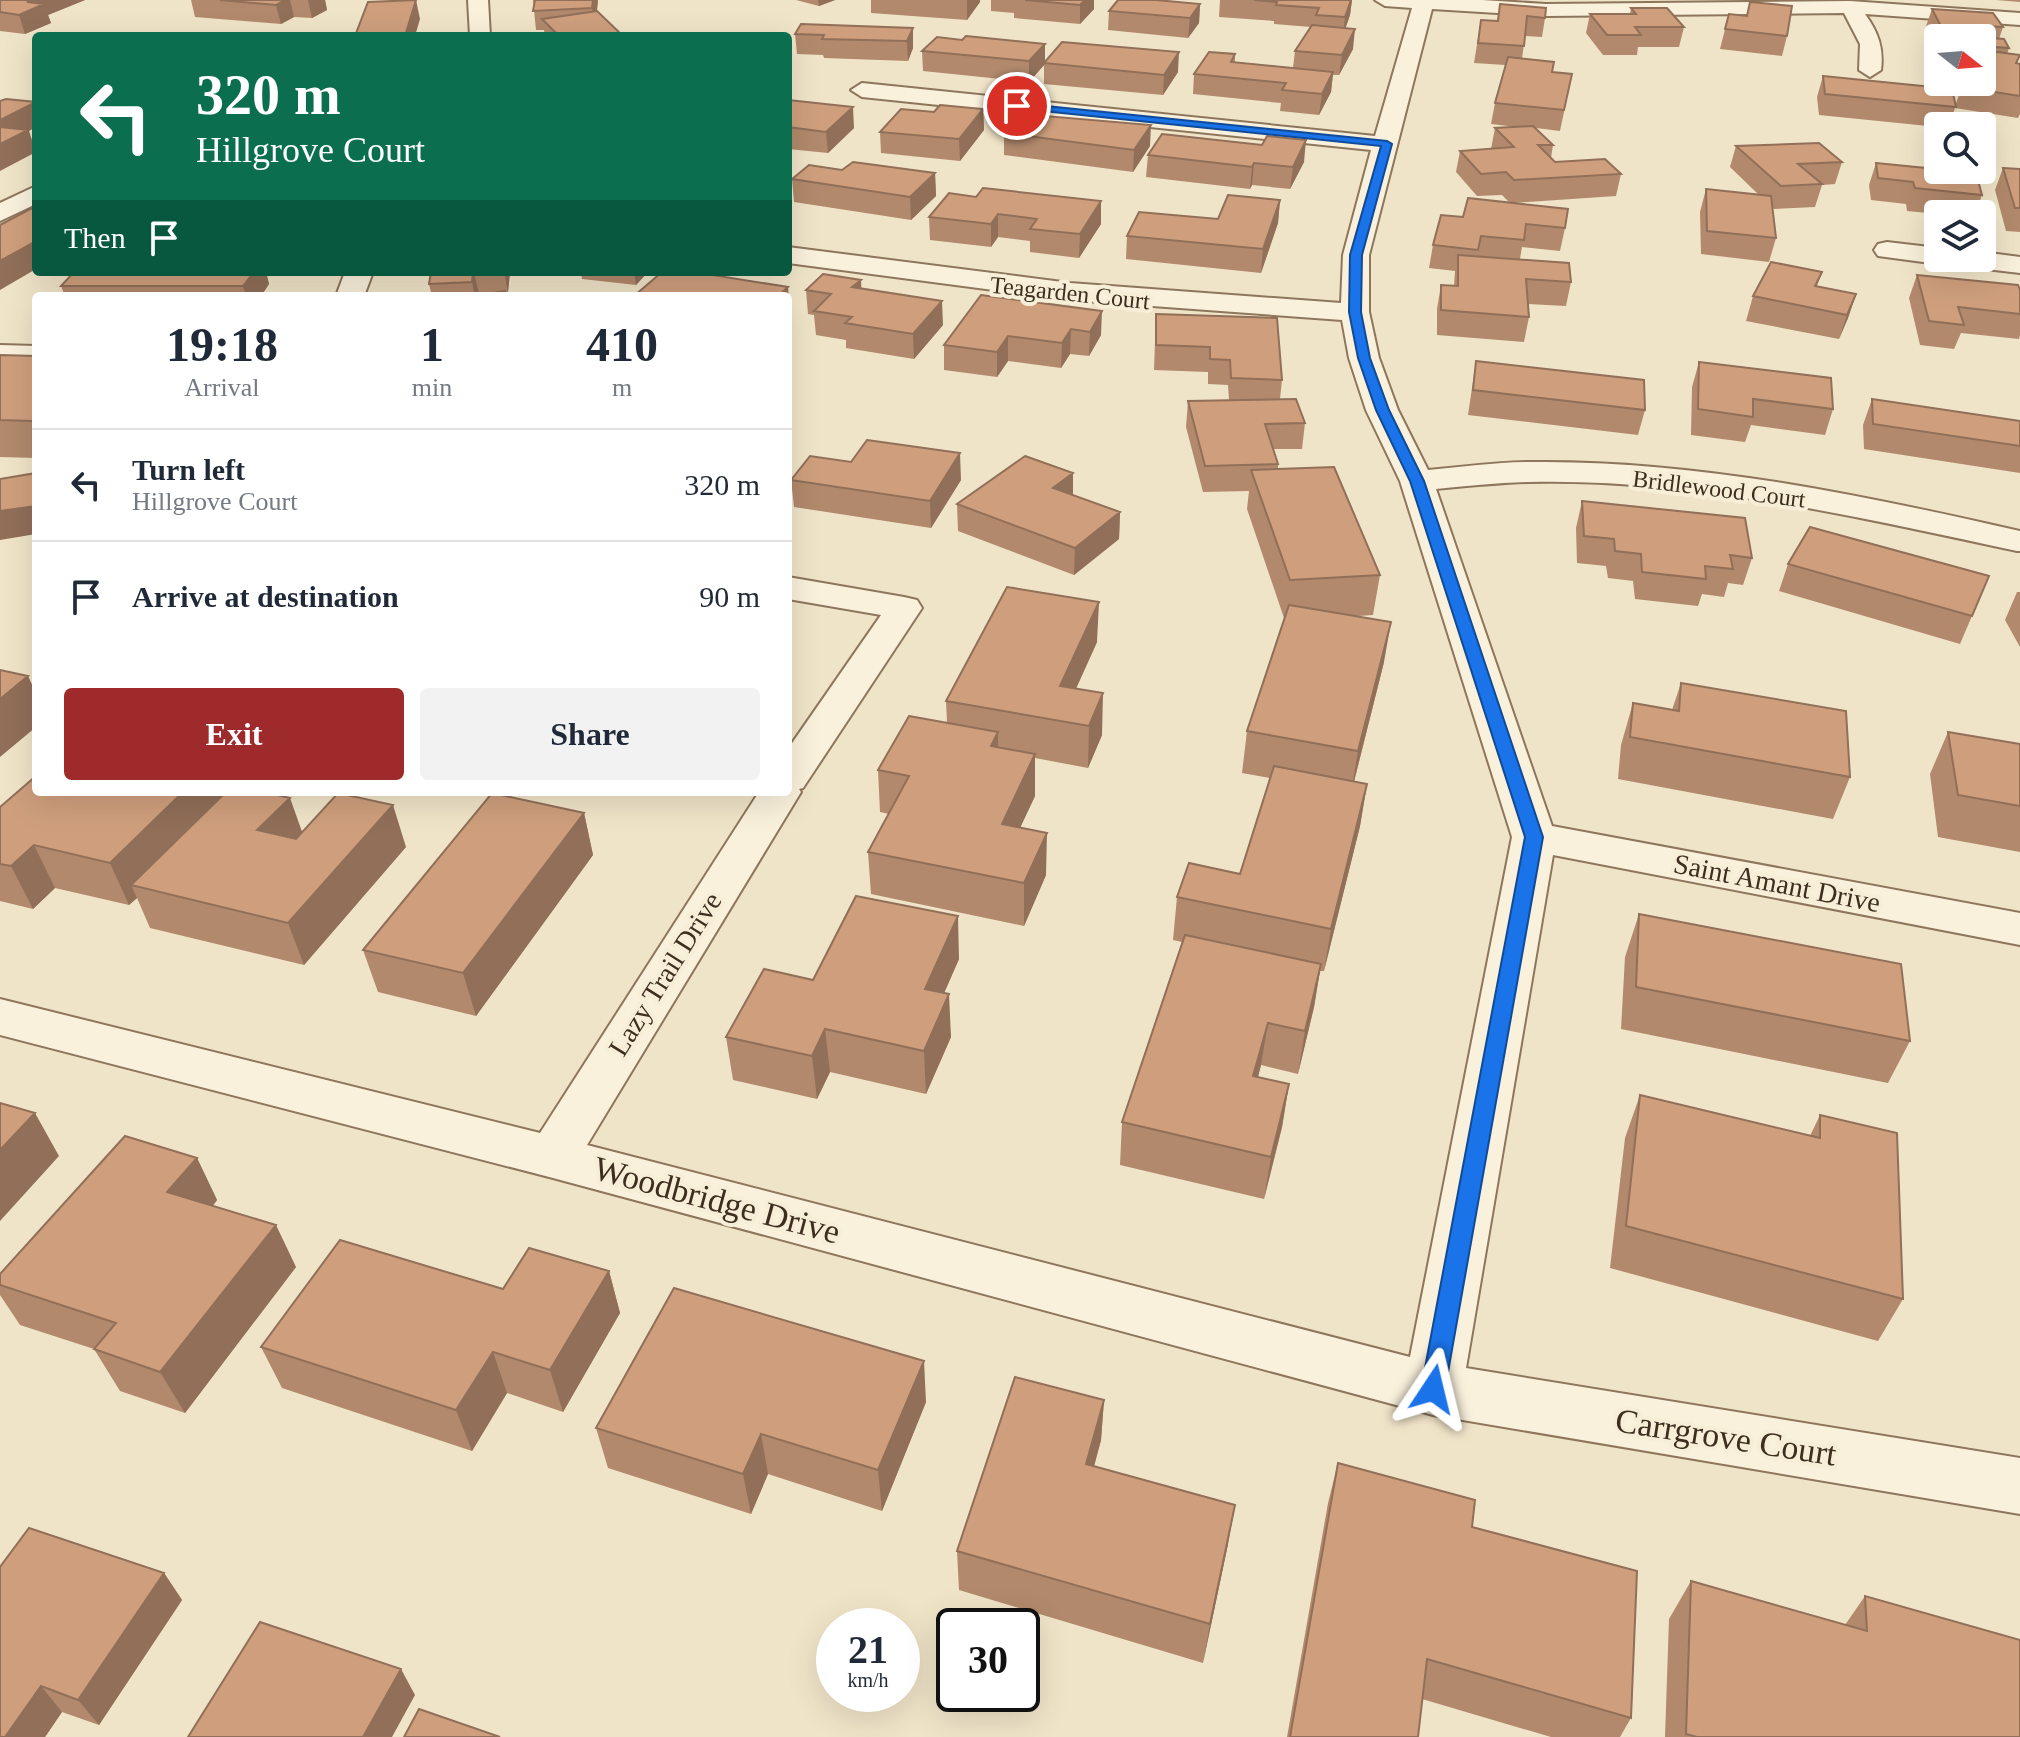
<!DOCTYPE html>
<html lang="en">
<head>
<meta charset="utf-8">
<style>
	:root { --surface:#fff; --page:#f2f2f3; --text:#1f2937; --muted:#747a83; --line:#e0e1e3; --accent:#9e2a2b }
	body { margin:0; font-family:Georgia,serif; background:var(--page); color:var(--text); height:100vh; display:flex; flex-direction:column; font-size:30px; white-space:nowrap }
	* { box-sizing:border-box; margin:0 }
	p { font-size:26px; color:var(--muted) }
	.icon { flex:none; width:44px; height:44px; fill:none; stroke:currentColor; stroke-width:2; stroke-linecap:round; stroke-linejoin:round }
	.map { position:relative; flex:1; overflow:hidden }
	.panel { position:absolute; left:32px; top:292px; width:760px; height:504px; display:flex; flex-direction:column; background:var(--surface); border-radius:8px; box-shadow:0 8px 32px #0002 }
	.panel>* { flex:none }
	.guide { position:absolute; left:32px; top:32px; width:760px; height:244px; border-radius:8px; box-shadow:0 8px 32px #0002; background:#0b6e4f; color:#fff; overflow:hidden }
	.needle { width:52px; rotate:107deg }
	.buttons { position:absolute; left:1924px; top:24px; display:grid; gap:16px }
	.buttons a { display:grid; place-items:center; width:72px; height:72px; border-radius:8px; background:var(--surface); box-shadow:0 8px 32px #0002; font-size:40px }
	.speed { position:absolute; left:816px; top:1608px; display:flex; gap:16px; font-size:40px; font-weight:700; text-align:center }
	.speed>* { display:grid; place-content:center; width:104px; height:104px; border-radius:50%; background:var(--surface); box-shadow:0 8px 32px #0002; line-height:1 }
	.speed small { font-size:20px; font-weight:400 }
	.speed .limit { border:4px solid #111; border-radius:12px; background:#fff; color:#111 }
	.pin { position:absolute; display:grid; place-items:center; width:68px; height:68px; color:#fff; margin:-34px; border:4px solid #fff; border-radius:50%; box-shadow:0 2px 8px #0007 }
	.me { position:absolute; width:88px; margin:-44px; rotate:10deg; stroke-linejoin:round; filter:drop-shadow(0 0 6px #0008) }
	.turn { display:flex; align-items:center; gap:28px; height:168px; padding:0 32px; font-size:36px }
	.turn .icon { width:104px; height:104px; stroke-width:2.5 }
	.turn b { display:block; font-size:56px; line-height:68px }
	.then { display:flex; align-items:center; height:76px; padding:0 32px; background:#0003; gap:16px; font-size:30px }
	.eta { display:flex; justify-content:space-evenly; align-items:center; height:136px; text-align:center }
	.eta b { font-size:48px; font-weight:700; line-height:56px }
	.cta { display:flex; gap:16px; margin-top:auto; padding:16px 32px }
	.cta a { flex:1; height:92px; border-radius:8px; background:var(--accent); color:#fff; font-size:32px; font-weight:700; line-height:92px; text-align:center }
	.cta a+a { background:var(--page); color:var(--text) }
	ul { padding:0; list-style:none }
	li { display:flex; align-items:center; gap:24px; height:112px; padding:0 32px; border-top:2px solid var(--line) }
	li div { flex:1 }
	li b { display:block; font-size:30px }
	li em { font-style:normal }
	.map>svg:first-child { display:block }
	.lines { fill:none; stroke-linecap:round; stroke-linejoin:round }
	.minor-casing { stroke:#8d765c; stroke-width:4 }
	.minor { fill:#faf1dc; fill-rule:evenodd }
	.wall { fill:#b2896c }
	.shaded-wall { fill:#916f58 }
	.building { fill:#cf9f7d; stroke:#916f58; stroke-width:2 }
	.route { fill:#1a73e8; stroke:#114b97; stroke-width:2 }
	.labels { text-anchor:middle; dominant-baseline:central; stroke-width:8; stroke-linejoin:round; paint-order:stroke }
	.far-street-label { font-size:24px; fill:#3d2e20; stroke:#f7eed8 }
	.street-label { font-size:28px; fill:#3d2e20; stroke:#f7eed8 }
	.near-street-label { font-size:34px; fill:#3d2e20; stroke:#f7eed8 }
</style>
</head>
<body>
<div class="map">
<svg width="2020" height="1737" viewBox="0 0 2020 1737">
	<rect width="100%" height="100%" fill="#f0e4c8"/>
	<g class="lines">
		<defs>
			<path id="minor" d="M468,0h20l2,36h-20z
				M1375,0h107l64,4 304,-3 170,12v12l-155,-11c13,18 19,34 16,56l-11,7 -11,-7 1,-26 -16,-31 -298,3 -114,-7 -63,246v57l10,46 19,52 30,60c35,-3 69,-8 103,-8 164,-2 331,33 489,69v20h-3c-159,-34 -325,-73 -489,-69 -31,1 -61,4 -92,7l116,337 468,87v32l-467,-90 -87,513 554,90v56l-587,-99 -880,-237 -553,-143v-36l540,134 219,-341h29v-43l93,-134 -93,-16v-22l116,20 13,3 5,8 -119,180 -4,1 2,3 -214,353 823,212 102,-520 -112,-356 -34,-71 -17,-52 -7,-38 -272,-20 -282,-37v-16l282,36 271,20 2,-48 28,-105 -509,-53 -11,-7 11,-7 513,53 37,-128 -27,-2z
				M36,186v18l-36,17v-18z
				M1887,242l51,6v10h44v-6l38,5v16l-60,-7 -12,-5 -10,3 -60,-8 -4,-6 4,-6z
				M345,272h28l-9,24h-28z
				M0,345l36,1v18l-36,-1z"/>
		</defs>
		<use href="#minor" class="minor-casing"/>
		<use href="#minor" class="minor"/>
	</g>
	<path class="wall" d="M0,0h85l-37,15 3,8 -26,11 -25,-3z
		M191,0h134l2,10 -15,8 -18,-1 -13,7 -86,-7z
		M533,0h65l-1,11 26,25h-78l-1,-6h-8z
		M796,0h39l-16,6z
		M871,0h109v2l-13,18 -96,-7z
		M991,0h103v9l-14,15 -66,-6v-5l-23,-2z
		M1220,0h132l-2,15 -5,13 8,21 -14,26h-6l-2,17 -12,23 -39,-4 1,-8 -88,-9 1,-20 41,-20v8l58,6 2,-17 16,-24 -37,-3v-3l-55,-4z
		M1996,0h24v2z
		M1750,2l37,34 -5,20 -62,-7 9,-35 18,2z
		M1200,4l-1,19 -11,15 -80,-8 1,-19z
		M1500,4l45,14 -3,19 -17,-1 -3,23 30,13 20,2 -12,57 -24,-3 17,17 -2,13 4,4 66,12 -5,22 -105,7 54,25 -5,23 -38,-4 -2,12 51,23 -5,24 -38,-2 1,13 -5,25 -87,-7v-26l4,-24 13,1 1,-15 -26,-3 4,-23 30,-28 46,-15 -7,-7 -25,1 -21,-24 4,-21 31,-2 4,-21 22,-1 -26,-3 4,-21 10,-38 -31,-2 7,-43 16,1z
		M1631,8l53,19 -5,20h-41l-1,8h-34l-17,-22 4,-19h40z
		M1932,9l71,18 -4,12 10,9 -2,6 13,1 -3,8 3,1v50l-2,4 -63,-10 -6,18h-11v1l-119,-12 -2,-18 6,-21 132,30 7,-19 20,-5v-44h-44v15l-13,-24z
		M913,28v20l-5,13 -84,-3 -1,-3 -26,-1 -2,-20z
		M922,51l123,11 133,10 -15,23 -119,-11v-19l-15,17 -106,-11z
		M788,93l3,7 63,28 -26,25 -40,-4z
		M983,109l1,21 -24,31 -79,-8 -1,-21 54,-20z
		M1004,133l146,13 -17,26 -129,-17z
		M1736,146l106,16 -7,22 -13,1 -7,22 -41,2 -2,-2 4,31 -7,24 -68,-8 -1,-42 6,-23 53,6 -29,-28z
		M1148,155l156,7 -14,27 -38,-4 -2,4 -104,-12z
		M1876,163l106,32 -7,19h-37l-31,-3 -1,-7 -35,-4 -2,-15z
		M2003,168l17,1v63l-14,-1 -11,-41z
		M842,170l93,3 1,23 -25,24 -117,-18 -2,-23z
		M949,193l152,31 -22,34 -49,-6v-11l-32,-4 -7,10 -61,-7 -1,-23z
		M1280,200l-2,23 -17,50 -135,-14 1,-23 91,-17z
		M74,272h192l3,12 -8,12h-196l-4,-10z
		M431,272h79l-2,20h-2l1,4h-75l-3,-12z
		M581,272h67l-12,13 -54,-6z
		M1822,272l-5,14 39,8 -8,24 -9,21 -93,-18 7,-25z
		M1917,275l103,15v45l-1,4 -58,-6 -7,16 -34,-4 -11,-47z
		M861,280v9l82,36 -29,34 -68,-11v-8l-30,-5 -2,-20 -6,-1 -2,-24z
		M981,295l120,40 -12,21 -19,-2 -9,14 -53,-7 -11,16 -53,-7v-25z
		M1156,314l126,66 -2,19 25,24 -3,26h-29l5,15v5l102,106 -7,40 -15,1 26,46 -30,120 13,2 -7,42 -36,145h-4l-6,36 -16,67 -37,-9 -3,12 31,7 -7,43 -18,72 -144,-34 2,-43 60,-180 -9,-2 4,-43 63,-23 30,-96 -28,-5 5,-42 37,-113 -37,-109 2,-18 -46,1 -17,-65 2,-26 41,-1 -1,-15 -20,-1v-12l-54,-2z
		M0,355l36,1v102l-36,-1z
		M1476,361l169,49 -7,25 -170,-20z
		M1699,362l134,47 -8,26 -74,-10 -6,17 -54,-7 1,-48z
		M1872,399l148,22v52l-156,-24 -1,-24z
		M791,480h170l-30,48 -137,-21z
		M1073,496l47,16 -1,27 -45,36 -116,-44 -1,-27z
		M1582,501l170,57 -9,27 -15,-2 -4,14 -22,-3 -4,12 -63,-7 -2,-18 -25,-3 -2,-12 -29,-3 -1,-35z
		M1788,564l201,12 -29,68 -181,-53z
		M2017,592h3v55l-15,-27z
		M1097,642l-21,47 26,46 -14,33 -53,-10v38l-15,32 26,47 -22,51 -153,-32 -3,-42 21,-38 -9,-2 -2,-42 69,-47 -1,-22z
		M1681,683l169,94 -17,42 -215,-40 3,-34 12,-42 39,7z
		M1948,732l72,12v108l-82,-15 -8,-63z
		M0,807l302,25 104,15 -102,118 -154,-37 -13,-30 -8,7 -74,-17 -22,21 -33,-8z
		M584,813l9,42 -117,161 -98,-24 -15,-42z
		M1639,914l271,127 -22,42 -267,-54 4,-72z
		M959,959l-15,34 7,44 -25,57 -96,-22 -13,27 -84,-19 -7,-43 87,-57z
		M1640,1095l170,41 10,-21 83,184 -25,42 -268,-73 15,-130z
		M197,1158l20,42 -4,6 83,61 -111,146 -65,-22 -26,-42 -74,-24 -20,-30v-21z
		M609,1271l11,42 -57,99 -56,-19 -35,58 -190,-63 -21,-41 242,-58z
		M1104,1400l-3,40 -7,26 134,78 -25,119 -244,-73 -2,-39z
		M926,1402l-44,109 -114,-37 -17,40 -143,-46 -12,-40z
		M1338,1463l293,255 -11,19h-69l-129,-38 -4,38h-131l41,-234z
		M0,1567l164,6 18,27 -83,125 -37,-13 -17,25z
		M1691,1581l154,44 20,-29 155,141h-355l4,-118z"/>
	<path class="shaded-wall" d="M32,0h53l-37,15 3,8 -26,11 -6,-19 8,-13z
		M285,0h5l4,17 -13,7 -5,-19z
		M308,0h17l2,10 -15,8z
		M416,0l4,19 -5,17h-10z
		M593,0h5l-3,27 -3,-19z
		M818,0h17l-16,6z
		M967,0h13v2l-13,18z
		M1085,0h9v9l-14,15v-19z
		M1351,0h1l-2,15 -7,21 2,-19z
		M1200,4l-1,19 -11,15 2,-20z
		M913,28v20l-5,13 -1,-20z
		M1355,29l-2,20 -14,26 3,-20z
		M1045,44v20l-16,18v-21z
		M1179,52l-1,20 -15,23 1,-20z
		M1333,72l-2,20 -12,23 3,-21z
		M36,102v25l-7,4 7,21 -36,19v-51z
		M853,107l1,21 -26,25 -2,-21z
		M983,109l1,21 -24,31 -1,-22z
		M1151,125l-1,21 -17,26 1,-22z
		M1306,140l-2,22 -14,27 3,-22z
		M1254,163l-2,22 -2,4 2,-22z
		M935,173l1,23 -25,24 -1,-23z
		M1280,200l-2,23 -17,50 2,-24z
		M1101,201v23l-22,34 1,-24z
		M998,214v23l-7,10v-23z
		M36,241v28l-36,21v-29z
		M254,272h12l3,12 -8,12h-15l-3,-10z
		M474,272l5,22 -1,2h-3l-3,-14z
		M504,272h6l-2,20z
		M634,272h14l-12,13z
		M861,280l1,24 -10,-17z
		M788,287l2,24 -2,2v-17h-10z
		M1856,294l-8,24 -9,21 8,-24z
		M942,301l1,24 -29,34 -1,-25z
		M1102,311l-1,24 -12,21 1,-24z
		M1071,329l-1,25 -9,14 1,-25z
		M1008,336v25l-11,16v-25z
		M960,453l1,27 -30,48 -1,-27z
		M1073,473v26l-20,-11z
		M36,506v28l-36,6v-29z
		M1120,512l-1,27 -45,36 1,-27z
		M1099,602l-2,40 -36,79 -1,-35z
		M1391,622l-7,40 -33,131 7,-42z
		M28,676l8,17v34l-36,30v-58z
		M1103,693l-1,42 -14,33 1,-42z
		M998,732v42l-7,-28z
		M1035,754v42l-33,70v-42z
		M1367,784l-7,42 -36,145 7,-42z
		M183,792h53l-105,93 6,13 -8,7 -19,-42z
		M290,798l15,42 -32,33 -16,-43z
		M393,805l13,42 -102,118 -16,-42z
		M584,813l9,42 -117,161 -13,-43z
		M1047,833l-1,42 -22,51v-43z
		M34,845l21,43 -22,21 -22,-43z
		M958,916l1,43 -32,73 -2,-43z
		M1321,964l-7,43 -16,67 7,-43z
		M949,994l2,43 -25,57 -2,-43z
		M1268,1023l-7,42 -14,54 6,-43z
		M825,1029l5,43 -13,27 -5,-43z
		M1289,1084l-7,43 -18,72 7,-42z
		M35,1113l24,43 -59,65v-71z
		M197,1158l20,42 -28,34 -22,-42z
		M276,1225l20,42 -111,146 -25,-41z
		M609,1271l11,42 -57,99 -13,-42z
		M493,1352l14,41 -35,58 -16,-41z
		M924,1361l2,41 -44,109 -4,-41z
		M1104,1400l-3,40 -17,64 2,-40z
		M761,1434l7,40 -17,40 -8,-40z
		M1235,1505l-7,39 -25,119 7,-39z
		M164,1573l18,27 -83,125 -21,-25z
		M401,1669l14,26 -23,42h-29z
		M41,1686l21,26 -17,25h-40z"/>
	<path class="building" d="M0,0h32l-5,2 17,2 -25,11 -19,-3z
		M220,0h65l-9,5z
		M416,0l-11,36h-50l13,-34z
		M535,0h58l-1,8 -59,3z
		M1025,0h60l-5,5z
		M1118,0h38l44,4 -10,14 -81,-7z
		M1254,0h97l-6,17 -29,-2 3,-7 -43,-3 1,-3z
		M1750,2l42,4 -5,30 -62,-7 4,-15 18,2z
		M1500,4l46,4 -1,10 -18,-2 -3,30 -46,-3 3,-23 17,1z
		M1631,8h36l17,19h-49l6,8h-34l-17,-21h46z
		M1932,9l61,4 10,14 -18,-1 7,12 12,1 5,9 -27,-2v-8h-35z
		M597,11l26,25h-76l10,-2 -15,-15z
		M801,24l112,4 -6,13 -85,-2 2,-4 -29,-1z
		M1312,25l43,4 -13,26 -47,-4z
		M966,36l79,8 -16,17 -107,-10 15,-14 25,3z
		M1062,42l117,10 -15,23 -120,-12z
		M1982,50l38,5 -4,8 4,1v32l-58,-9 3,-5h17z
		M1209,52l26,2 -4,8 102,10 -11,22 -40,-4 4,-7 -92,-9z
		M1508,57l46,5 -2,10 20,2 -8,36 -69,-7z
		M1823,76l129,13 4,18 -131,-13z
		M6,99l30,3 -36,18v-19z
		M788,100l65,7 -27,25 -38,-5z
		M940,105l43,4 -24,30 -79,-7 21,-23 33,3z
		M1021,114l130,11 -17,25 -130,-17z
		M1533,126l20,19h-15l17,17 50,-3 16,15 -107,6 -8,-8 -25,2 -21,-23 54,-4 -19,-19z
		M0,127l28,3 -28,14z
		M1162,134l100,11 5,-9 39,4 -13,27 -39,-4 -2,4 -104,-12z
		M1819,143l23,19 -44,2 24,20 -41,2 -45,-40z
		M853,162l82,11 -25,24 -118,-18 17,-14 33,5z
		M1876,163l100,10 6,22 -67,-7 -2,-6 -35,-4z
		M2003,168l17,1v39h-5z
		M983,188l118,13 -21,33 -50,-5 7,-10 -39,-5 -7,10 -62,-7 20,-24 27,4z
		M1706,189l65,7 5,42 -69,-7z
		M1228,195l52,5 -17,49 -136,-13 12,-24 79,7z
		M1468,198l100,11 -3,19 -39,-4 -2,16 -43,-4 -3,14 -45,-5 8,-30 22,2z
		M34,207h2v34l-36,20v-36z
		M1458,255l111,8 2,19 -45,-3 3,38 -88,-7v-25l17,1z
		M1771,262l51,10 -7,14 41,8 -9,21 -94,-19z
		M74,272h180l-11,14h-182z
		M431,272h42l-1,10 -43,2z
		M662,272h47l-3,2 82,13 -10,9h-144z
		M823,274l38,6 -9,7 90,14 -29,33 -68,-11 7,-6 -38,-6 17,-17 -25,-4z
		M1917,275l101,10 2,5v24l-62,-7 6,18 -35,-4z
		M505,291l2,5h-35z
		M981,295l121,16 -12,21 -19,-3 -9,14 -54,-7 -11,16 -53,-7z
		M1156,314l121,4 5,62 -51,-2 -1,-18 -20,-1v-12l-54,-2z
		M0,355l36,1v63l-2,2 -34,-1z
		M1476,361l168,19 1,30 -172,-20z
		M1699,362l132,16 2,31 -80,-10v18l-55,-8z
		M1296,399l9,24 -40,1 13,40 -73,2 -17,-65z
		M1872,399l148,22v25l-147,-22z
		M867,440l93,13 -30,48 -139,-21 19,-24 41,6z
		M1025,456l48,17 -20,15 67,24 -45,36 -118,-44z
		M1334,467l46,108 -90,5 -39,-110z
		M36,473v33l-36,5v-32z
		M1582,501l163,17 7,40 -22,-3 3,14 -28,-3 1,13 -64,-7 -1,-18 -26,-3 -1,-12 -30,-3z
		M1810,527l179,49 -17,40 -184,-52z
		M1007,587l92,15 -39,84 43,7 -14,33 -143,-25z
		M1289,605l102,17 -33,129 -111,-20z
		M0,670l28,6 -28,23z
		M1681,683l165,28 4,66 -220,-40 3,-34 46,8z
		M909,716l89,16 -7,14 44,8 -33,70 45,9 -23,50 -156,-31 41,-76 -31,-6z
		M1948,732l72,12v62l-62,-11z
		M1274,766l93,18 -36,145 -154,-32 12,-34 51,11z
		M36,776v16h147l-73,71 -76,-18 -23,21 -11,-2v-57z
		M226,792h39l25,6 -33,32 39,9 42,-46 55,12 -105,118 -157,-38z
		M492,793l92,20 -121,160 -100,-23z
		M856,896l102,20 -33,73 24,5 -25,57 -99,-22 -13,27 -86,-19 38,-68 49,11z
		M1639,914l262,50 9,77 -274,-54z
		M1185,935l136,29 -16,67 -37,-8 -15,53 36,8 -18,73 -149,-35z
		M1640,1095l180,43v-23l77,18 6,166 -277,-73z
		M0,1103l35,10 -35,37z
		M125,1136l72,22 -30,34 109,33 -116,147 -66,-23 22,-26 -116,-38v-11z
		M340,1240l163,49 26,-41 80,23 -59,99 -57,-18 -37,58 -195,-63z
		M674,1288l250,73 -46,109 -117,-36 -18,40 -147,-46z
		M1015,1377l89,23 -18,64 149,41 -25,119 -253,-73z
		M1338,1463l137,37 -3,27 165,44 -6,147 -204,-59 -9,78h-128z
		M29,1528l135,45 -86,127 -37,-14 -36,51h-5v-170z
		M1691,1581l176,50 -2,-35 155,44v97h-323l-11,-3z
		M260,1622l141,47 -38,68h-175z
		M419,1709l81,28h-96z"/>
	<path class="route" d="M1017,103l370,38 5,3 -30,111 -1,57 9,46 19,52 35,71 119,356 -98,552 -4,8 -8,3 -9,-3 -3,-8 104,-552 -115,-356 -34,-71 -18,-52 -9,-46 1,-57 31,-109 -368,-38z"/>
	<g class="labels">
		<g class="far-street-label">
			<text transform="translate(1070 293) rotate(6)">Teagarden Court</text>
			<text transform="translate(1719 489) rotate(7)">Bridlewood Court</text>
		</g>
		<g class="street-label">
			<text transform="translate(1777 883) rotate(11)">Saint Amant Drive</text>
			<text transform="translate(665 974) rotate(-58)">Lazy Trail Drive</text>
		</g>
		<g class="near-street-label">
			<text transform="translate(717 1200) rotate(15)">Woodbridge Drive</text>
			<text transform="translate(1726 1437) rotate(9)">Carrgrove Court</text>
		</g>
	</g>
</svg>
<div class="buttons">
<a><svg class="needle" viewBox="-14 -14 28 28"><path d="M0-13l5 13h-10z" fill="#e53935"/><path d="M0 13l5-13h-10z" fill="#747a83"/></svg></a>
<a><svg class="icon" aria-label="search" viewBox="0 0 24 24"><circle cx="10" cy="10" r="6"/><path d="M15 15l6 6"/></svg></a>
<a><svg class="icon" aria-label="layers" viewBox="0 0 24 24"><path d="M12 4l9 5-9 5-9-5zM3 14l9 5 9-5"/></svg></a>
</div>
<div class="speed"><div>21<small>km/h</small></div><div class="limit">30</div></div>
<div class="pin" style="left:1017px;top:106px;background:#d93025"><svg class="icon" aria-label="arrive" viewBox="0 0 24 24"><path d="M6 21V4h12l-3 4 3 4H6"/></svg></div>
<svg class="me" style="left:1433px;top:1389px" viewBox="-20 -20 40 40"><path d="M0-17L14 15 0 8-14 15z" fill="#1a73e8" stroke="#fff" stroke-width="4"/></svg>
<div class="guide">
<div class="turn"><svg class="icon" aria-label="left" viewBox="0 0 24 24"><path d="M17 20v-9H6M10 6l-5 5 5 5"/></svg><div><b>320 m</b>Hillgrove Court</div></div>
<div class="then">Then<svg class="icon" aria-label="arrive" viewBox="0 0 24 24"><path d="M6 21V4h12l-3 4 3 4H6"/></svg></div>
</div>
<section class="panel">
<div class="eta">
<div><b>19:18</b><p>Arrival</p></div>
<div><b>1</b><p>min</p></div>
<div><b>410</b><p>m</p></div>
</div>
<ul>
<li><svg class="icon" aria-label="left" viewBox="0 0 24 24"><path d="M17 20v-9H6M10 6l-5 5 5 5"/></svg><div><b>Turn left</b><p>Hillgrove Court</p></div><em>320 m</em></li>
<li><svg class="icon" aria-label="arrive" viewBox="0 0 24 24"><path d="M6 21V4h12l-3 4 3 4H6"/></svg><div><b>Arrive at destination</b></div><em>90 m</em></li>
</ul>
<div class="cta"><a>Exit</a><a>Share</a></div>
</section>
</div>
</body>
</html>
